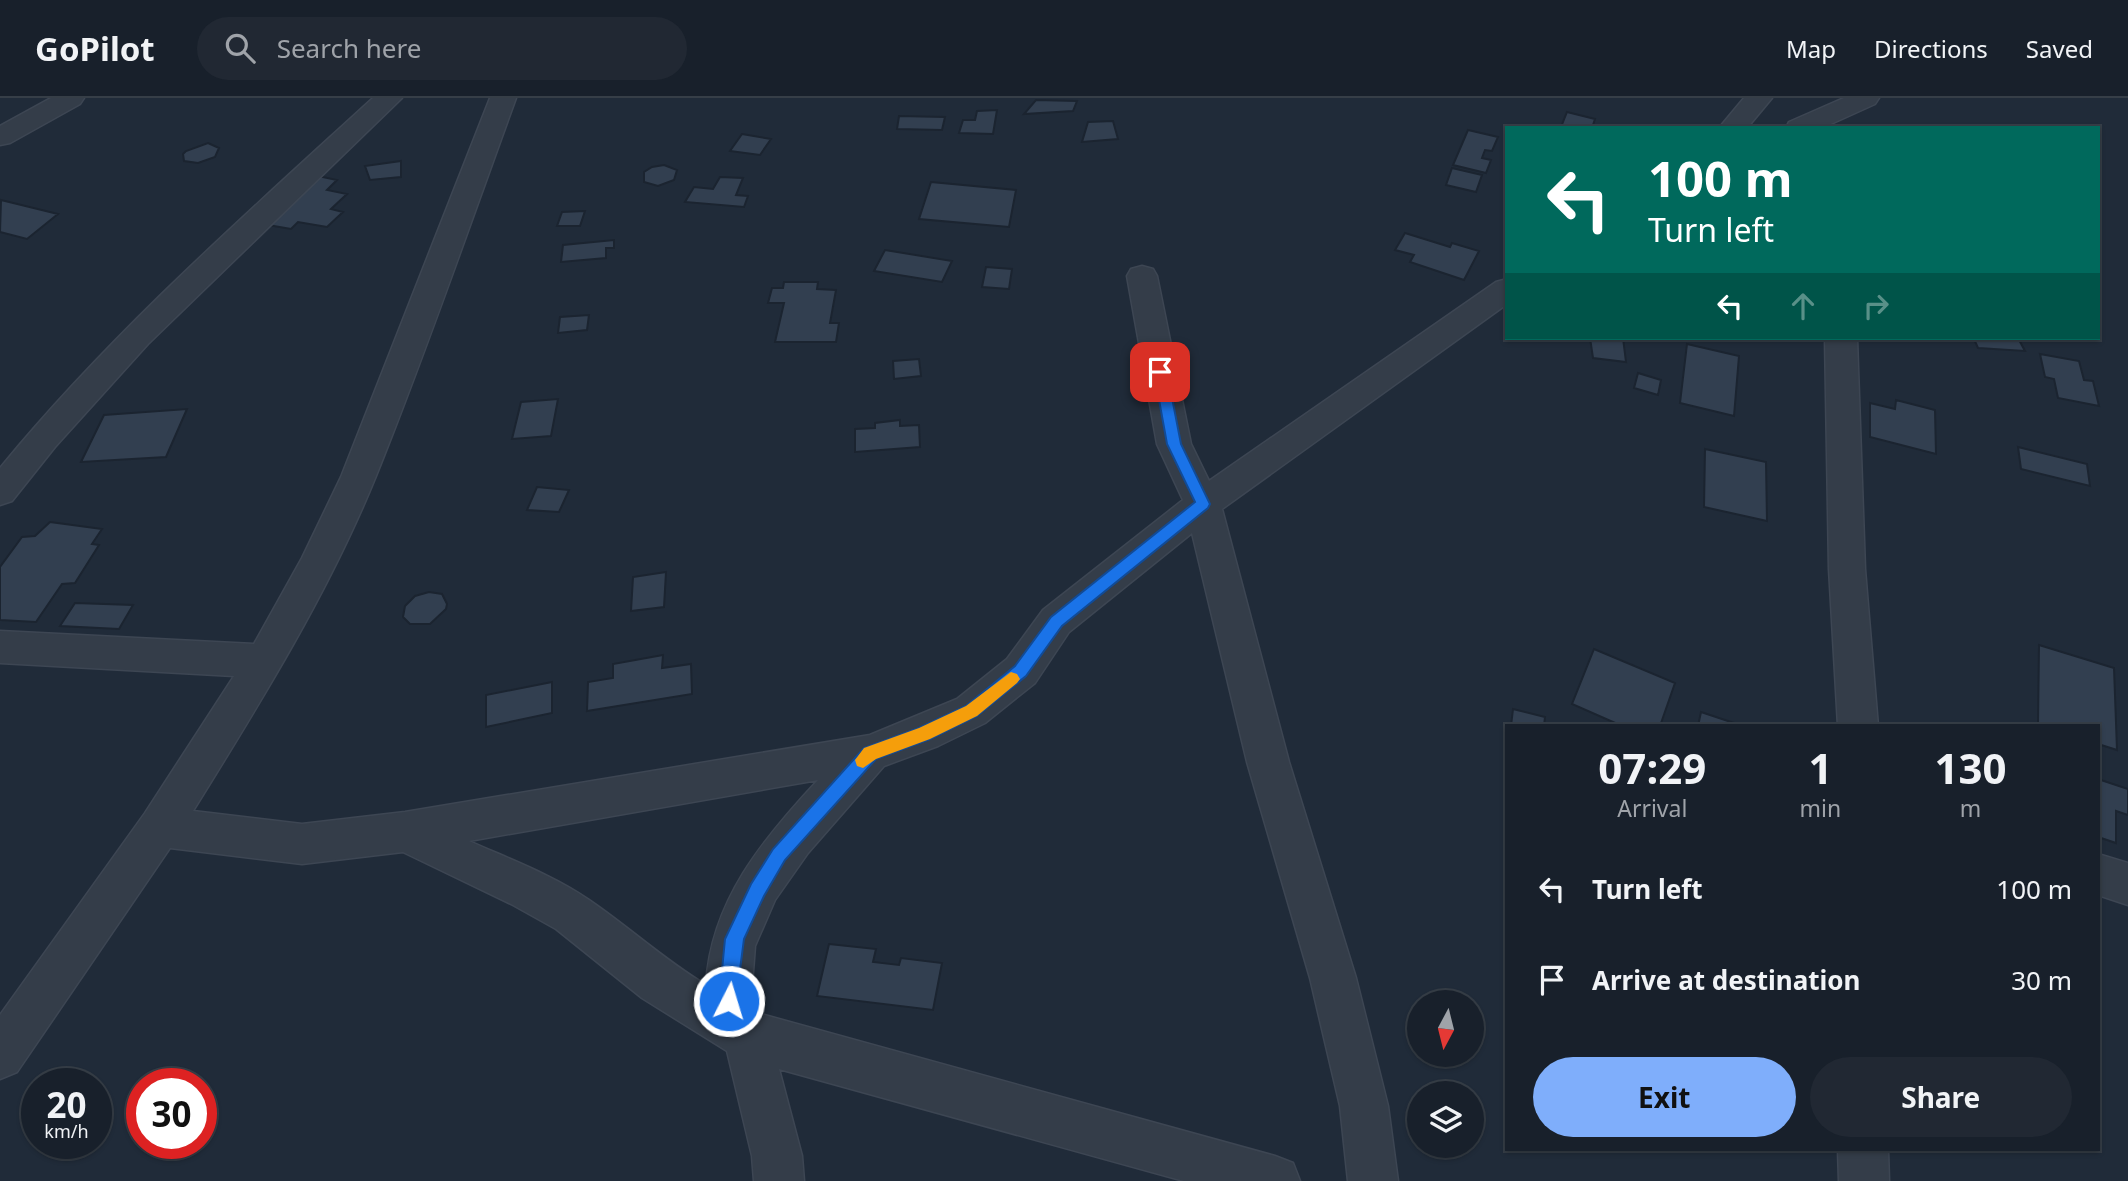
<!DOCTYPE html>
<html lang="en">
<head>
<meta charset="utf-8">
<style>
	:root { --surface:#18202b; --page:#212833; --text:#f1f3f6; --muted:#9fa3a9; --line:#363e47; --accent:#7faefb }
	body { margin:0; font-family:"Noto Sans",sans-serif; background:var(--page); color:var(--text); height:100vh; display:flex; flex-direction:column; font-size:26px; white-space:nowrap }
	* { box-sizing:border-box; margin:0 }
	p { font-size:23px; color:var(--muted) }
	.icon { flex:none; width:38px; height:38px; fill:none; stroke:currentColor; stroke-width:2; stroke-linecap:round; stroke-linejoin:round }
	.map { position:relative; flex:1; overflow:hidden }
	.drawer { position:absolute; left:1505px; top:626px; width:595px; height:427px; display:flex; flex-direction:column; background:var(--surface); border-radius:0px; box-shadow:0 2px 5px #0004,0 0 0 2px var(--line) }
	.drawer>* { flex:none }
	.guide { position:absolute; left:1505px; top:28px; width:595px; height:214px; border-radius:0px; box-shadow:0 2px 5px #0004,0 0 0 2px var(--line); background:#00695c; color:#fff; overflow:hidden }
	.needle { width:46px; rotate:187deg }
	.buttons { position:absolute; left:1407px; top:892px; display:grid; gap:14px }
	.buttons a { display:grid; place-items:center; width:77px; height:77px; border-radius:50%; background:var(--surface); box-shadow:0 2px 5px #0004,0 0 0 2px var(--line); font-size:35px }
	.speed { position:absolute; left:21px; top:970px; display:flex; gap:14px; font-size:35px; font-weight:700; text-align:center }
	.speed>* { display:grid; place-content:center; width:91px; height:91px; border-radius:50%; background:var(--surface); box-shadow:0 2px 5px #0004,0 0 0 2px var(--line); line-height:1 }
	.speed small { font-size:18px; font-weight:400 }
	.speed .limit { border:10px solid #d22; background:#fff; color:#111 }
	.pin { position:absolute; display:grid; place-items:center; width:60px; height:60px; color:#fff; margin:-30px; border-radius:14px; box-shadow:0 4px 10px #0006 }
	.me { position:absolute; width:77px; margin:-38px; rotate:5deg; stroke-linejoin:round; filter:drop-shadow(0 0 5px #0008) }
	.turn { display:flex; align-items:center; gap:24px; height:147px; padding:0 28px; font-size:32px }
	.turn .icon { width:91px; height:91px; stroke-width:2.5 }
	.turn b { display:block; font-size:49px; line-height:60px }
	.lanes { display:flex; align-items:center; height:66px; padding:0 28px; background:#0003; justify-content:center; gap:35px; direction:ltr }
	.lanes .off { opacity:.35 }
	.eta { display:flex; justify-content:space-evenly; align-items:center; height:119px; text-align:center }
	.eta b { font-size:42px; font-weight:700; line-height:49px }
	.action { display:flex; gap:14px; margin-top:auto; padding:14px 28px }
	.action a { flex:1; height:80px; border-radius:42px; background:var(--accent); color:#111; font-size:28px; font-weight:700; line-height:80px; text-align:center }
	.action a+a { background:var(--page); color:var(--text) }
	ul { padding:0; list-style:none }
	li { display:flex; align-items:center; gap:21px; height:91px; padding:0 28px }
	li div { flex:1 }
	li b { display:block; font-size:26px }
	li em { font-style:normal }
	header { display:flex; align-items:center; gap:42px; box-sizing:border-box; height:98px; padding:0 35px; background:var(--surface); border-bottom:2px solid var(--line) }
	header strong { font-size:33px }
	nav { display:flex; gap:38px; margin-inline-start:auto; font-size:24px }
	.search { width:490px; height:63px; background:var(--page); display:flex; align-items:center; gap:18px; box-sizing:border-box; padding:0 24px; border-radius:38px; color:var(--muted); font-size:26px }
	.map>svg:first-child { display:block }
	.building { fill:#323f50; stroke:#1b2430; stroke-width:2 }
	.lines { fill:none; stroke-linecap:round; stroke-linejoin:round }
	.minor-casing { stroke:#3d4653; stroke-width:3 }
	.minor { fill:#343d49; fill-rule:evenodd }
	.route { fill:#1a73e8; stroke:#114b97; stroke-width:2 }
	.slow { fill:#f59e0b }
</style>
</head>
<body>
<header>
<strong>GoPilot</strong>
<div class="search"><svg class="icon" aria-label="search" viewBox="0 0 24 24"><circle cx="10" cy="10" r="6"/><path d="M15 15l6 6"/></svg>Search here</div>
<nav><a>Map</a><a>Directions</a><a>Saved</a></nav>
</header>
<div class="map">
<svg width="2128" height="1083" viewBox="0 0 2128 1083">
	<rect width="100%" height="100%" fill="#202b39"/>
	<path class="building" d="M1036,2l41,1 -4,10 -49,3z
		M997,12l-4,24 -34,-1 4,-13h12l2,-9z
		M1567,14l28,7 -3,9 -31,-1z
		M899,18l46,1 -3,13 -45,-1z
		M1113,23l5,18 -36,3 6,-20z
		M1468,32l30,7 -6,14 -7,-1 -3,8 9,2 -5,13 -33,-8z
		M742,36l29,5 -11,16 -30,-4z
		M208,45l11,5 -4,9 -17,6 -14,-2 -1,-7 3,-3z
		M401,63v16l-31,3 -5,-14z
		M664,67l13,5 -3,10 -16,6 -14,-4v-10l8,-5z
		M1452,70l30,7 -6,17 -30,-7z
		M318,78l19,4 -10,10 20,4 -16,15 12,3 -16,15 -29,-5 -7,7 -23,-4z
		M720,79l23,1 -7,17 12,1 -4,11 -59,-5 9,-15 19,2z
		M931,84l85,8 -7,37 -90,-8z
		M1,102l57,14 -31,25 -27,-7z
		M585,113l-5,15h-23l5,-14z
		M1405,135l45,14 2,-4 27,8 -15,29 -54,-18 4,-7 -19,-5z
		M614,142v8h-8v10l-45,4 2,-17z
		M885,152l67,11 -10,21 -68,-11z
		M986,169l26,2 -3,20 -27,-2z
		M784,184h34l-1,7 19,1 -6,33h9l-3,19h-61l9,-39h-16l4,-15h11z
		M589,217l-2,15 -29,3 2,-16z
		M1590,240h33l3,24 -33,-4z
		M1952,240h66l7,13 -47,-3 -4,-9z
		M1687,246l52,12 -5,60 -54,-13z
		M2040,256l39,7 5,19 9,1 6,25 -41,-8 -4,-19 -9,-2z
		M919,261l2,17 -27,3 -1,-18z
		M1638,275l23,7 -3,15 -24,-7z
		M558,301l-7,37 -39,3 9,-37z
		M1896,302l39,10 1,44 -66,-17v-34l25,6z
		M187,311l-21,48 -85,5 23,-47z
		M900,322v6l19,-1 1,22 -65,5v-23l20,-1v-5z
		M2018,349l69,17 3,22 -69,-17z
		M1705,351l61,13 1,59 -63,-14z
		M537,389l32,3 -10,22 -32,-2z
		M50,424l52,7 -10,15 7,1 -24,38 -13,1 -26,38 -36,-2v-53l22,-30 13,-1z
		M666,474l-2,35 -33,4 2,-34z
		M429,494l13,2 5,10 -1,5 -16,15h-20l-7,-7 2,-11 10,-10z
		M75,505l58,2 -14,24 -59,-3z
		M2039,547l75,23 3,82 -19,-6v-18l-60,-2z
		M1594,551l81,34 -15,43h-38l-50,-22z
		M663,557l-1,13 29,-4 1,30 -105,17 1,-29 25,-4v-14z
		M552,584v31l-66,14v-32z
		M1513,611l32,8 -1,9h-33z
		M1701,614l42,14h-45z
		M2098,681l30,10v26l-12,-4v32l-18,-6z
		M829,846l47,5 -3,13 26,3 2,-7 41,5 -9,47 -116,-14z"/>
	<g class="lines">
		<defs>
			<path id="minor" d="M51,0h33l-4,6 -70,39 -10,2v-19z
				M373,0h29l-254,246 -93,103 -43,54 -12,4v-37c112,-136 244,-252 373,-370z
				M490,0h26c-46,126 -90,254 -140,378 -48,118 -116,227 -183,335l109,13 103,-12 465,-77 87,-36 50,-40 36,-49 140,-110 -26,-56 -30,-168 4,-7 11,-3 11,3 4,7 34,168 18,37 287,-199 11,-3v25l-285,205 67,253 67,216 32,128 10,75h-50l-8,-75 -30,-128 -63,-216 -55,-229 -123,99 -34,51 -50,40 -47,23 -54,20 -76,87 -33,47 -20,46 -5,65 525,145 18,7 7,18h-116l-405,-112 23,87 2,25h-50l-2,-25 -25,-105 -85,-53 -86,-69 -43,-24 -110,-53 -101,12 -132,-16 -153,224 -17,7v-64l145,-202 89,-137 -234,-13v-32l254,13 48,-86 39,-81zM818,682c-55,59 -107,121 -112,205 -42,-25 -77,-58 -117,-85 -36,-25 -80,-41 -120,-59z
				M1744,0h28l-25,30h-28z
				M1844,0h35l-4,6 -53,24h-36l3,-6z
				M1825,240h32l8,231 13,157h-40l-9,-157z
				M2098,756l30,9v42l-30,-10z
				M1838,1052h50l1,31h-50z"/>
		</defs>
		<use href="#minor" class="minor-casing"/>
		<use href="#minor" class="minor"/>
	</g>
	<path class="route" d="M1160,269l7,5 14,72 29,60 -2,4 -146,118 -36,50 -49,40 -47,23 -54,20 -91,101 -21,36 -20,43 -9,69 -6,3 -7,-3 -3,-7 6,-62 26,-55 22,-35 91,-101 55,-20 47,-22 49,-40 36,-49 144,-115 -28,-58 -13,-72z"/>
	<path class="slow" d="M1011,574l6,2 3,5 -3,4 -40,33 -47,23 -54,20 -13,9 -6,-2 -2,-6 9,-12 55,-20 47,-22z"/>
</svg>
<div class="buttons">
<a><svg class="needle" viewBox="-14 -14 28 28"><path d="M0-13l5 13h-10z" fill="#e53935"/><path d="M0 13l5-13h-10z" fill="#9fa3a9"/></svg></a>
<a><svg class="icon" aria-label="layers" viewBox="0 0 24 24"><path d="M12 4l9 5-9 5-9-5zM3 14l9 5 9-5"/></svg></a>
</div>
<div class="speed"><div>20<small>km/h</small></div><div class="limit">30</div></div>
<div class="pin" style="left:1160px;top:274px;background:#d93025"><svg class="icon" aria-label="arrive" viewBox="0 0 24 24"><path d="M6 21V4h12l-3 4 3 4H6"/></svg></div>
<svg class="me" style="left:729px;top:903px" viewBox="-20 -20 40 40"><circle r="17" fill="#1a73e8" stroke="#fff" stroke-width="3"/><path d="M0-11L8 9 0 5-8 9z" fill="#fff"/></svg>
<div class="guide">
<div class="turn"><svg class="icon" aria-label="left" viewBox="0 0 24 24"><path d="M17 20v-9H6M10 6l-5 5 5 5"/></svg><div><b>100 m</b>Turn left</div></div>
<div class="lanes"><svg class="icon" aria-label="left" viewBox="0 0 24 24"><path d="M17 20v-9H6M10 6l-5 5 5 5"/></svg><svg class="icon off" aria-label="ahead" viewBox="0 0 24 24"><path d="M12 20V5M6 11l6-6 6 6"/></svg><svg class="icon off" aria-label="right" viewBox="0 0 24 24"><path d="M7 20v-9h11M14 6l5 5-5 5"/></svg></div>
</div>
<section class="drawer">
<div class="eta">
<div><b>07:29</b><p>Arrival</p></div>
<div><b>1</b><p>min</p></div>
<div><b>130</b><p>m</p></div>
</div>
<ul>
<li><svg class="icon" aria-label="left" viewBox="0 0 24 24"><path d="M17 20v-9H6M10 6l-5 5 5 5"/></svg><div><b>Turn left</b></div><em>100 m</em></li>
<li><svg class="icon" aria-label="arrive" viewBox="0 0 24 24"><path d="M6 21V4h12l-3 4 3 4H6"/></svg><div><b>Arrive at destination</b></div><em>30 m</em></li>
</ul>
<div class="action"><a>Exit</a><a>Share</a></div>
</section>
</div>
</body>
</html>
